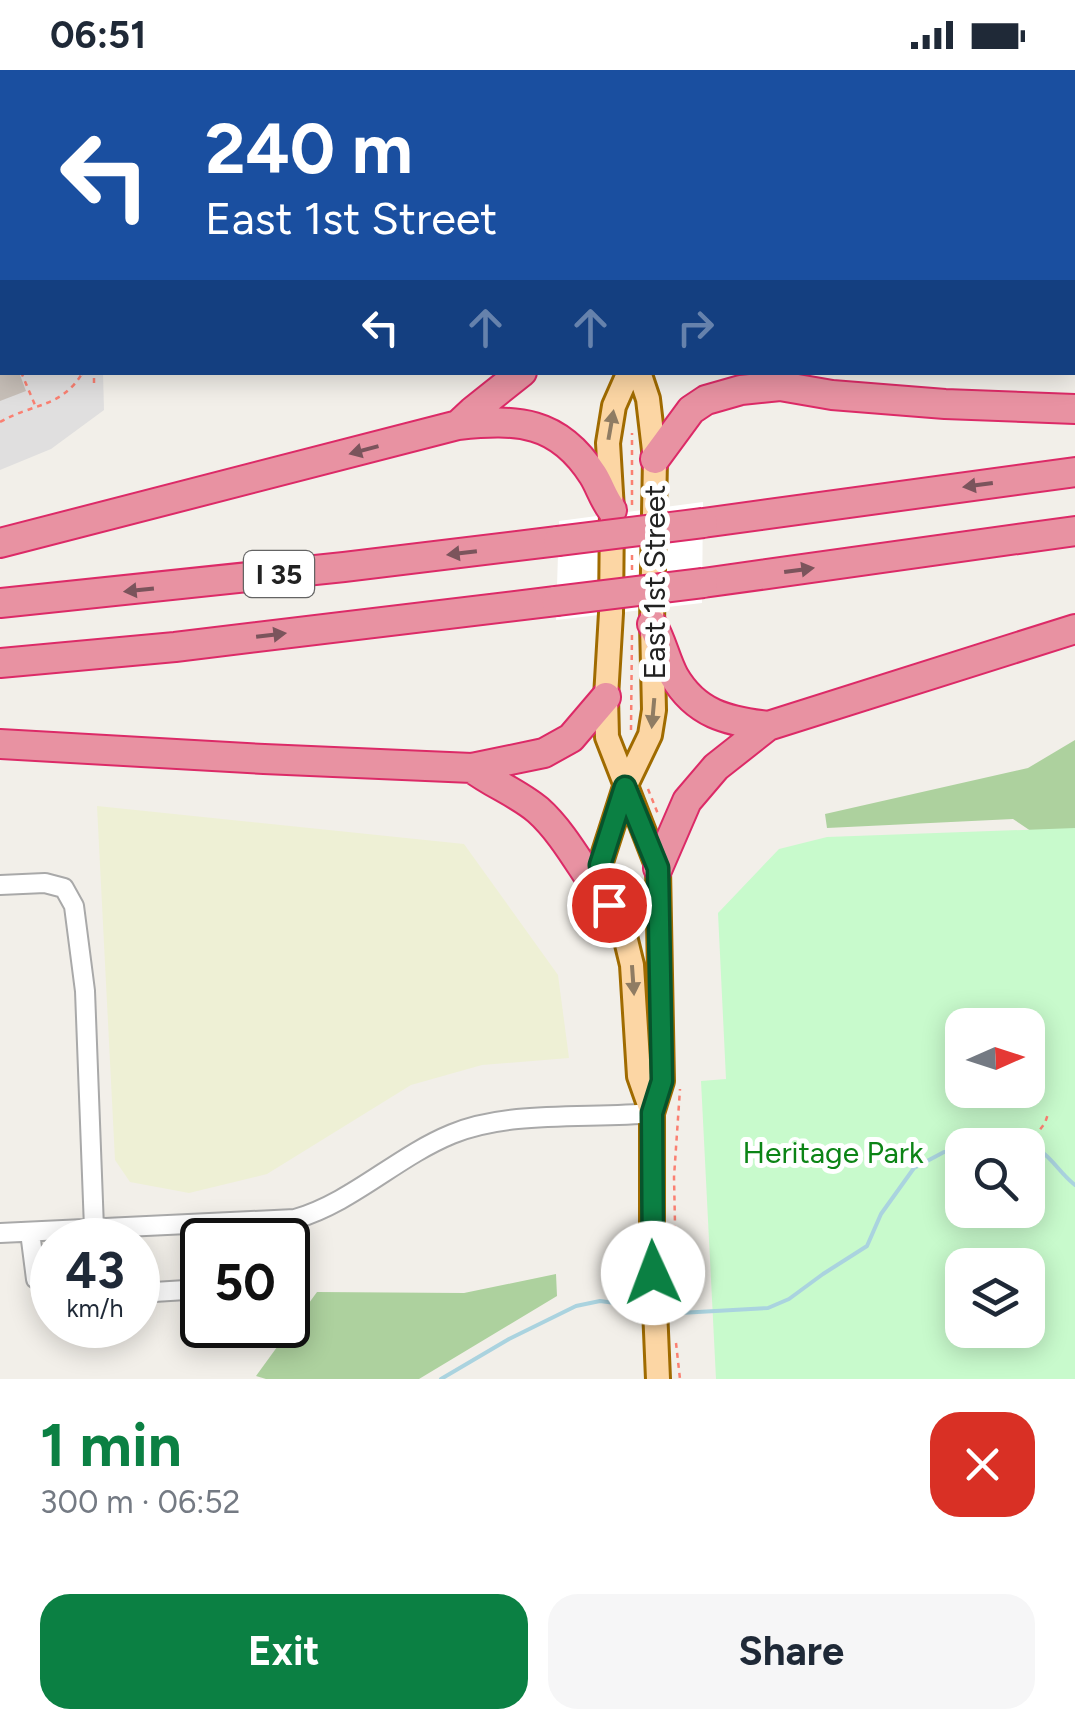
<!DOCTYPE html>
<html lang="en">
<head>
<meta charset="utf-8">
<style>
	:root { --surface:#fff; --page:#f6f6f7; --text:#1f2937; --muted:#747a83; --accent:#0b8043 }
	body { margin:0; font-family:Figtree,sans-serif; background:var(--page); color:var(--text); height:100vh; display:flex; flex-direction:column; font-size:38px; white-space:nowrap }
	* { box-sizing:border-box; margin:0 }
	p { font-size:32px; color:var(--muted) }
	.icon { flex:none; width:55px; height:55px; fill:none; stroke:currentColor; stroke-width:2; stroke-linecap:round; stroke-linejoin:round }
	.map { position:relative; height:1309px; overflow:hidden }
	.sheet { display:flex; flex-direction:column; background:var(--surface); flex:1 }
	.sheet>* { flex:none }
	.hud { position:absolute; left:0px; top:0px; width:1075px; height:305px; box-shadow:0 5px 25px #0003; background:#1a4fa0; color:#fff; overflow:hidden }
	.needle { width:65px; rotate:87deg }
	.buttons { position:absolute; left:945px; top:938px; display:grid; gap:20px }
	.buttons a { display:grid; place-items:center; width:100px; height:100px; border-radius:20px; background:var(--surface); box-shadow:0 5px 25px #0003; font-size:50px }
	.speed { position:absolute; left:30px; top:1148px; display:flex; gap:20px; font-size:50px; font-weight:700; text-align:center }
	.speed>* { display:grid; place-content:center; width:130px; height:130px; border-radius:50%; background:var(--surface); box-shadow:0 5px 25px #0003; line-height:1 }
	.speed small { font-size:25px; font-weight:400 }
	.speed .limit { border:5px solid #111; border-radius:15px; background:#fff; color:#111 }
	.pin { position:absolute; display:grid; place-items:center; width:85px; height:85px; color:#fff; margin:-42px; border:5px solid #fff; border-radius:50%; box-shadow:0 2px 10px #0007 }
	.me { position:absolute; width:110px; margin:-55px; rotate:358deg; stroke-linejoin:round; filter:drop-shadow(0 0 8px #0008) }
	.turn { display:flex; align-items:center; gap:35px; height:210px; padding:0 40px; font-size:45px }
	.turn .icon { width:130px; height:130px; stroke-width:2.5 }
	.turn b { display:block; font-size:70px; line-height:85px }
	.lanes { display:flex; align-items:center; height:95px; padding:0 40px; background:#0003; justify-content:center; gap:50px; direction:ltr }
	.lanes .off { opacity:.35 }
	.round { display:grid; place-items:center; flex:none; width:105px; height:105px; border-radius:30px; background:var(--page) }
	.head { display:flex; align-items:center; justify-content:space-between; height:170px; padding:0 40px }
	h1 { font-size:60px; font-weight:700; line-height:75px; color:var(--accent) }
	.action { display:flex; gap:20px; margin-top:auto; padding:20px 40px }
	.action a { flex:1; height:115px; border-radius:30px; background:var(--accent); color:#fff; font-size:40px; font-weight:700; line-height:115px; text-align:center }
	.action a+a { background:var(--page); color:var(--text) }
	.status { display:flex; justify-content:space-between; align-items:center; height:70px; padding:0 50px; background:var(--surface); direction:ltr }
	.status svg { height:28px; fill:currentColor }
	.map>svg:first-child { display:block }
	.residential { fill:#e0dfdf }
	.farmland { fill:#eef0d5 }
	.forest { fill:#add19e }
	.park { fill:#c8facc; fill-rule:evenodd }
	.pier { fill:#fff }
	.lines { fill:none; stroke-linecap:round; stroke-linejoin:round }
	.stream { stroke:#aad3df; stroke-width:4 }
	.building { fill:#c7bfb8 }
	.minor-casing { stroke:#a9a9a9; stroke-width:22 }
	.major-casing { stroke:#a06b00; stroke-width:28 }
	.highway-casing { stroke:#dc2a67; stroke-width:32 }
	.path { stroke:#fa8072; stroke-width:2.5; stroke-dasharray:5 5; stroke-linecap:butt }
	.minor { stroke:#fff; stroke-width:18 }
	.major { stroke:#fcd6a4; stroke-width:22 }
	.highway { stroke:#e892a2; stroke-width:28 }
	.highway-bridge-casing { stroke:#dc2a67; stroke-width:32; stroke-linecap:butt }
	.highway-bridge { stroke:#e892a2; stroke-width:28 }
	.oneway { fill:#8f7c63 }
	.oneway2 { fill:#7b545c }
	.route-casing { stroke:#07532c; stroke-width:25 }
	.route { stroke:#0b8043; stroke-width:18 }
	.labels { text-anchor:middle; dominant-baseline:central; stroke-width:10; stroke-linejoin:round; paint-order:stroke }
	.shield { fill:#fff; stroke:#646464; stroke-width:2.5 }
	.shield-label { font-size:28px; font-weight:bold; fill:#222 }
	.street-label { font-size:30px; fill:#222; stroke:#fff }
	.park-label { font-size:30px; fill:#0c8416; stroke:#fff }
</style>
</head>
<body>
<div class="status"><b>06:51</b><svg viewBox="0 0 49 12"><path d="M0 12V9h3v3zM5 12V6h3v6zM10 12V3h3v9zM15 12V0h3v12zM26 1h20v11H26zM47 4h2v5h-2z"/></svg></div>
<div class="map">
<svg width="1075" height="1309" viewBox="0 0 1075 1309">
	<rect width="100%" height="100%" fill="#f2efe9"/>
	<path class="residential" d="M0,0h88v2h-86v300l101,1 1,37 -53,39 -51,21z"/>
	<path class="farmland" d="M97,736l367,38 94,131 11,83 -87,7 -71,20 -144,89 -78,19 -59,-11 -15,-22z"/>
	<path class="forest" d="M1075,670v280l-47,5h-66l100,-173 -49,-33 -186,9 -2,-14 203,-46z
		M556,1204l1,22 -138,83h-153l-10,-3 61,-84 147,1z"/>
	<path class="park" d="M1075,758v551h-359l-15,-298 25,-2 -8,-166 61,-64 48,-12zM962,955h66v65h-66zM962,1075h66v65h-66zM962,1195h66v65h-66z"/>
	<path class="pier" d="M703,432l-1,101 -146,17 3,-99z"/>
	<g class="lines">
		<path class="stream" d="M981,1075l25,-5 20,5
			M1028,1075c22,7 29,26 47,40
			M665,1240l15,3 88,-5 21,-9 34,-25 44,-28 14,-32 33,-46 30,-16h18
			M441,1309l68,-40 67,-33 24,-5 46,6"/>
	</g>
	<path class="building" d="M0,302h19l7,19 -26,10z"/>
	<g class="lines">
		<defs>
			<path id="minor" d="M164,0v2
				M231,0v2
				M481,0l1,2
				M658,0v2
				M729,0v2
				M837,0v2
				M103,2v-2
				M430,2l1,-2
				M746,2h20
				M806,2v-2
				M1072,200h3
				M0,815l45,-2 19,5 10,18 11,85 9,237
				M30,1162l6,47 16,12
				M0,1163l295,-14c58,-17 101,-62 157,-85 57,-24 138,-15 200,-21
				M138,1223l64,-4"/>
			<path id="major" d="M601,2l1,-2
				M629,302l-15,34 -6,37 4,67 -1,103 -5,84 1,40 51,131 4,213 -10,32v124l6,142
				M639,302l9,27 7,60 -3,165 2,86 -4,25 -25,52 -25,78 1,15 8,25 16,31 7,29 7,111 13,37"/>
			<path id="highway" d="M458,355l15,-14 49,-39
				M655,389l36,-49 15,-10 35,-10 39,-4 52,9 113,9 130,5
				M703,453l372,-51
				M0,473l458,-118c59,-6 100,-5 135,50 7,11 10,23 19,35
				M703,513l372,-52
				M0,533l344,-36 214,-26
				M652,554c10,17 13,35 22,52 22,38 53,45 94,50
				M0,593l175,-16 381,-46
				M0,674l264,15 208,9 72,-15 27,-15 35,-41
				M472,698c21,16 46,25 66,42 28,25 47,65 71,95
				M658,798l29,-67 29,-34 52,-41 307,-97"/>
		</defs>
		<use href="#minor" class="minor-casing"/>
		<use href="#major" class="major-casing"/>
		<use href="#highway" class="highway-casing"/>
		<path class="path" d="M0,123l2,45
			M2,206h-2l2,53
			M21,302l14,33
			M69,302l14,2
			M94,313v-11
			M0,352c33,-19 62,-14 83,-50
			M632,435v-72
			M632,500v-17
			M631,660l1,-97
			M648,719l10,25
			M1028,1075l17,-22 3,-9
			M671,1170l4,-16 -1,-47 6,-88
			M676,1273l4,36"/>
		<use href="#minor" class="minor"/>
		<use href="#major" class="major"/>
		<use href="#highway" class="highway"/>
		<defs>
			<path id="highway-bridge" d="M558,471l145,-18
				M556,531l147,-18"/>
		</defs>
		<use href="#highway-bridge" class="highway-bridge-casing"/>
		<use href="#highway-bridge" class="highway-bridge"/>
	</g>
	<defs><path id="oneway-solid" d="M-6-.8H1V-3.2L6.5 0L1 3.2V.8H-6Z" transform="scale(2.5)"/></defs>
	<g class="oneway">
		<use href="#oneway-solid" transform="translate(611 355) rotate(-80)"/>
		<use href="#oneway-solid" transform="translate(653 643) rotate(95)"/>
		<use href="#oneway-solid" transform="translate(633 910) rotate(86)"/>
	</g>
	<g class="oneway2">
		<use href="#oneway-solid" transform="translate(364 380) rotate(165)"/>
		<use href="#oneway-solid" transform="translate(978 415) rotate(172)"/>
		<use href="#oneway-solid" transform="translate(462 483) rotate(173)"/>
		<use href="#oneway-solid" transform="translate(799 500) rotate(-8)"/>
		<use href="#oneway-solid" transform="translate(139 520) rotate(174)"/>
		<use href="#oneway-solid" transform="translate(271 565) rotate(-7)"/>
	</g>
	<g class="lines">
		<defs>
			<path id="route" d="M609,835l-7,-25 -2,-15 25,-78 33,81 4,213 -10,32 1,160"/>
		</defs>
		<use href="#route" class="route-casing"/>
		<use href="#route" class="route"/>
	</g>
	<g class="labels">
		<rect class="shield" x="244" y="481" width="70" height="46" rx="8"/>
		<g class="shield-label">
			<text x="279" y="504">I 35</text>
		</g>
		<g class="street-label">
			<text transform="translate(654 512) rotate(-90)">East 1st Street</text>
		</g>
		<g class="park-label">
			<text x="833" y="1082">Heritage Park</text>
		</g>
	</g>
</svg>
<div class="buttons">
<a><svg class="needle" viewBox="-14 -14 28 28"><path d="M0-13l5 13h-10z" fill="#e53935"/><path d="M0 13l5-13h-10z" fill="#747a83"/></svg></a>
<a><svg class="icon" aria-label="search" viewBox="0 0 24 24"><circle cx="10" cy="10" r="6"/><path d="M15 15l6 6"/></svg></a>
<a><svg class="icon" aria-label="layers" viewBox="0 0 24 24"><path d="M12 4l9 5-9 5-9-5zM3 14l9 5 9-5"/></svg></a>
</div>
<div class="speed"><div>43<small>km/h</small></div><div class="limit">50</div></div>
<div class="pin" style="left:609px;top:835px;background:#d93025"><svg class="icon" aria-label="arrive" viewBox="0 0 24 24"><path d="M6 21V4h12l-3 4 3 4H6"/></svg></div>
<svg class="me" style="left:653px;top:1203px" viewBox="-20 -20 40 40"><circle r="19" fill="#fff"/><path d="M0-13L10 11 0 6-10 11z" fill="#0b8043"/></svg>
<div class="hud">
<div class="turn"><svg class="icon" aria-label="left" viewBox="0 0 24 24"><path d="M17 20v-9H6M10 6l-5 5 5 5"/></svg><div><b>240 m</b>East 1st Street</div></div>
<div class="lanes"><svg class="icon" aria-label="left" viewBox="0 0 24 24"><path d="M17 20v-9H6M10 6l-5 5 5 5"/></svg><svg class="icon off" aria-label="ahead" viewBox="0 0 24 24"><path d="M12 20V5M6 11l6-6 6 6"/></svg><svg class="icon off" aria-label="ahead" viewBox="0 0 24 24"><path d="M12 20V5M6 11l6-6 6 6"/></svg><svg class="icon off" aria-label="right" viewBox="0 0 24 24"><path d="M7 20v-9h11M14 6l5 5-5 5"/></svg></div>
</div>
</div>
<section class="sheet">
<div class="head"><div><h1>1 min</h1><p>300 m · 06:52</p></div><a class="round" style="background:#d93025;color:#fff"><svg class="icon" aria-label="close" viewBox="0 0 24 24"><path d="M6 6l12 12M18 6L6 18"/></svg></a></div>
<div class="action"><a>Exit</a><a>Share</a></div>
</section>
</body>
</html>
